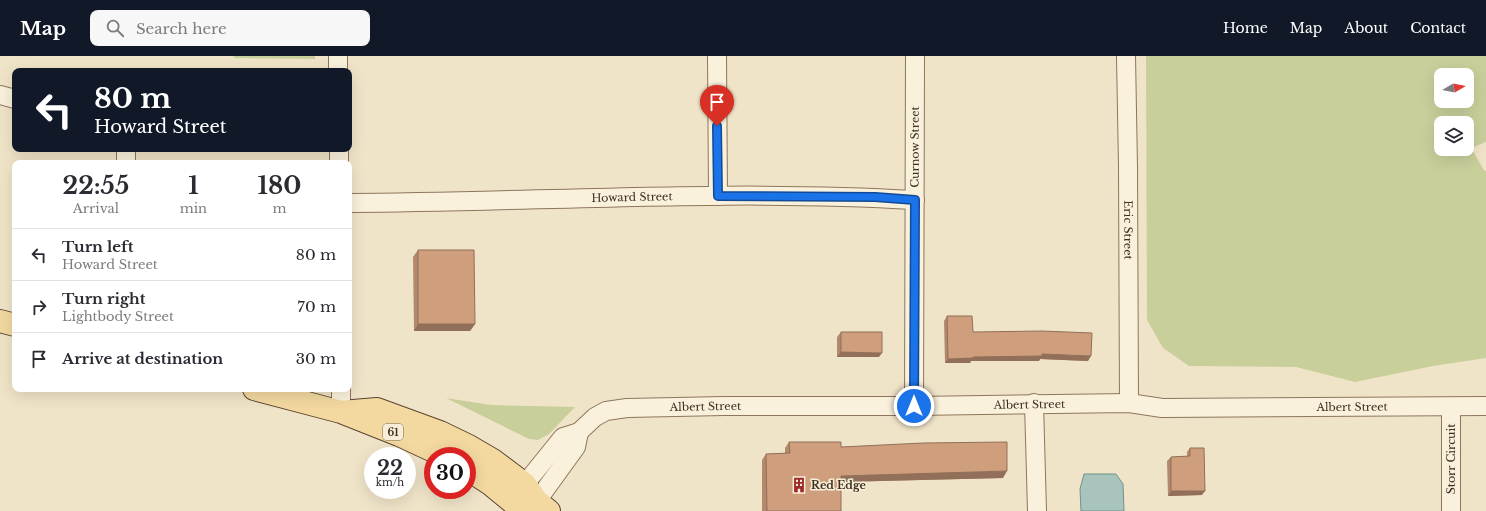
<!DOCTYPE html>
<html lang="en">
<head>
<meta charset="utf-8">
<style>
	:root { --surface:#fff; --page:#f7f7f7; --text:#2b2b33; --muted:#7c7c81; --line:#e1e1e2; --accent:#111827 }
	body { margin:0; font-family:"Libre Baskerville",serif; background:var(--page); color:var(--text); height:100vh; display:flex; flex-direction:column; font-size:15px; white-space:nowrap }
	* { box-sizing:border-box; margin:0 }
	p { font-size:13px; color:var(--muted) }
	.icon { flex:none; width:22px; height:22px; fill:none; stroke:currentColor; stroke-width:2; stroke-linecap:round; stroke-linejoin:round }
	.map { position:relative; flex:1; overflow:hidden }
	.details { position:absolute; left:12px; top:104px; width:340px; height:232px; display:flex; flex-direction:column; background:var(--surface); border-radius:8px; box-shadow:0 4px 16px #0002 }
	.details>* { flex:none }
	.guide { position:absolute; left:12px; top:12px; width:340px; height:84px; border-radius:8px; box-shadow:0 4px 16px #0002; background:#111827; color:#fff; overflow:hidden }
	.needle { width:26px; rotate:80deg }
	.controls { position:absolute; left:1434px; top:12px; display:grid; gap:8px }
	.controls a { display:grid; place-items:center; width:40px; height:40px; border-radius:8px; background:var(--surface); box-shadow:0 4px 16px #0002; font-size:20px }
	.speed { position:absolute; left:364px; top:391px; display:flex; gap:8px; font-size:20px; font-weight:700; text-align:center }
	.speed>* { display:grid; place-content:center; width:52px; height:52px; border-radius:50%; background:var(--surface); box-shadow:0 4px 16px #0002; line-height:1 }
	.speed small { font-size:10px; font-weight:400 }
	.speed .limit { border:6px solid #d22; background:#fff; color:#111 }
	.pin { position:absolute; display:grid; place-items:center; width:34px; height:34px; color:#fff; margin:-41px -17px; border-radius:50% 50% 50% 0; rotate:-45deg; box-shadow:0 0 4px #0007 }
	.pin .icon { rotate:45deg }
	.me { position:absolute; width:44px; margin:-22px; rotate:0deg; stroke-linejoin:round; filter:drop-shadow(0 0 3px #0008) }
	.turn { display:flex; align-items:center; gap:14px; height:84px; padding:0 16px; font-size:18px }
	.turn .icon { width:52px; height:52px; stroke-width:2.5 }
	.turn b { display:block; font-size:28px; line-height:34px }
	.eta { display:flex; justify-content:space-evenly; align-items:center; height:68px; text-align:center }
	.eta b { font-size:24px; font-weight:700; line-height:28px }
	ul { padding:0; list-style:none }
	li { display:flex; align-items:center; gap:12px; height:52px; padding:0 16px; border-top:1px solid var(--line) }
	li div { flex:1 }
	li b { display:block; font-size:15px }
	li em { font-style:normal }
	header { display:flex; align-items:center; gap:24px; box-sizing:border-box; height:56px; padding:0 20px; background:var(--accent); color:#fff }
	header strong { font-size:19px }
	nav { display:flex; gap:22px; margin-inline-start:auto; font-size:14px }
	.search { width:280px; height:36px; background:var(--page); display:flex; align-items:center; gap:10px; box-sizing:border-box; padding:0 14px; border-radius:8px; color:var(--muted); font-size:15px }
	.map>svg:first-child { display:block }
	.green { fill:#c9cf9b; fill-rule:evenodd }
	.water { fill:#a9c4bc; stroke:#6f938a }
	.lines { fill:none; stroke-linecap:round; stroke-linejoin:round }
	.minor-casing { stroke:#8d765c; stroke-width:20 }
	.major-casing { stroke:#5b4430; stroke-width:24 }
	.minor { stroke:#faf1dc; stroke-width:18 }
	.major { stroke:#f3d9a0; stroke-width:22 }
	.wall { fill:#b2896c }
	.shaded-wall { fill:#916f58 }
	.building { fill:#cf9f7d; stroke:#916f58 }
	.route-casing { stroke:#114b97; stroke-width:10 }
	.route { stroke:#1a73e8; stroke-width:7 }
	.labels { text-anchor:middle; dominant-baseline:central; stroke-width:3; stroke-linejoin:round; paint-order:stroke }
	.shield { fill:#f7eed8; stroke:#756857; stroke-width:1 }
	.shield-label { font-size:10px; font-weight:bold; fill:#3d2e20 }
	.street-label { font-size:11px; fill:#3d2e20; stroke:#f7eed8 }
	.poi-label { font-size:11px; font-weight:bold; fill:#3d2e20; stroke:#f7eed8; text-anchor:start }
</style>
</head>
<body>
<header>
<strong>Map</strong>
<div class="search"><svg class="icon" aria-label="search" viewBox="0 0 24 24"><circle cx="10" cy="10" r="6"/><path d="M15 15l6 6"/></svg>Search here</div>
<nav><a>Home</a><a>Map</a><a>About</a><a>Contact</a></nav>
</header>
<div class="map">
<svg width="1486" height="455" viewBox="0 0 1486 455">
	<rect width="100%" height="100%" fill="#f0e4c8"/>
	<path class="green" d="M233,0h82v3l-80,-1z
		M1146,0h340v86l-15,6 13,22 2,1v187l-53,8 -78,16 -59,-15 -107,-1 -26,-18 -16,-28zM1441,19h26v26h-26zM1441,67h26v26h-26z
		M446,342l45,7 84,2 -26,27 -11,6 -9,-1z"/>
	<path class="water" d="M1084,418h32l7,10 1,27h-43l-1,-22z"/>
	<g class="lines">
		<defs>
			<g id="minor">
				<path d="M338,0v15"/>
				<path d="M717,0l1,140"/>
				<path id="s1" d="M1126,0l2,111 1,236"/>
				<path d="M0,39l15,4"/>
				<path d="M339,93v14"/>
				<path d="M126,107v-14"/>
				<path id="s2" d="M349,147c188,-1 377,-14 566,-3"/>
				<path d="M1034,347l3,108"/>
				<path id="s3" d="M914,350l1,-350"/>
				<path d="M341,356v-23"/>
				<path id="s4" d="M521,440l4,-12 38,-47 16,-5 16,-15 11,-6 21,-3 97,-2h190l215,-3 33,5 324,-2"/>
				<path d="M524,449l13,-4 39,-54 3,-15"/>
				<path d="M1451,455v-104"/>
			</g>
			<path id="major" d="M0,265l15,4
				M254,333l87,23 58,23 45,21
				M341,356l36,-3 63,23 29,14 24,14 32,24 12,17 12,10
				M467,413l23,15 33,27"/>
		</defs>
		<use href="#minor" class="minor-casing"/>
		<use href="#major" class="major-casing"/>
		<use href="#minor" class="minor"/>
		<use href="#major" class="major"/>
	</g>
	<path class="wall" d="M418,194l57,74 -5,7h-56l-1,-74z
		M947,260l26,16 115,29 -48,-2 -1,2h-68l-1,2h-25l-1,-42z
		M841,276l38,25h-42v-20z
		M789,386l52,5 162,31 -162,4v29h-79v-51l4,-6 19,-1v-5z
		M1190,392l12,47 -34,1 -1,-35 4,-4 16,-1v-4z"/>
	<path class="shaded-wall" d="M418,268h57l-5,7h-56z
		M841,296l41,1 -3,4h-42z
		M1042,298l49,2 -3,5 -48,-2 -1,2h-68l-1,2h-25l3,-4 25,-2z
		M1007,415l-4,7 -166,4 4,-6z
		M1171,435h34l-3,4 -34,1z"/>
	<path class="building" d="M418,194h56l1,74h-57z
		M947,260h25l1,16 69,-1 50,2 -1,23 -49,-2v2l-69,1v1l-25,1z
		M841,276h41v21l-41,-1z
		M789,386h52v5l82,-4 84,-1v29l-166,5v35h-74l-1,-57 24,-1z
		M1190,392h14l1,43h-34v-34l19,-1z"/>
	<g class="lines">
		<defs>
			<path id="route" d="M717,70l1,70 157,1 40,3 -1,206"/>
		</defs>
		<use href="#route" class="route-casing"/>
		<use href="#route" class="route"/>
	</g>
	<defs>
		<symbol id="building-bare" viewBox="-9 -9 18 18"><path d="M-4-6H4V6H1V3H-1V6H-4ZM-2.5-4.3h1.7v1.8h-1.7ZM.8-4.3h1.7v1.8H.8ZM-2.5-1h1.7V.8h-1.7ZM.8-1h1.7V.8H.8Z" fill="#9e2a2b" stroke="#f7eed8" stroke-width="2.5" paint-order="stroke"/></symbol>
	</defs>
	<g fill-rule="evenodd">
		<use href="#building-bare" x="788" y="418" width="22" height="22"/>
	</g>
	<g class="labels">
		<rect class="shield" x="383" y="368" width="20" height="16" rx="3"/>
		<g class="shield-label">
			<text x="393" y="376">61</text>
		</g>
		<g class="street-label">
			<text stroke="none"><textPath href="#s3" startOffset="259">Curnow Street</textPath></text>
			<text stroke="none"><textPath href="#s2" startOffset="283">Howard Street</textPath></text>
			<text stroke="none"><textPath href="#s1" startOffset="174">Eric Street</textPath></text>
			<text stroke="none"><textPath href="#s4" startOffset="548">Albert Street</textPath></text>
			<text stroke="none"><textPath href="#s4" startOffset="224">Albert Street</textPath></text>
			<text stroke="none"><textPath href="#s4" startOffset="871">Albert Street</textPath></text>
			<text transform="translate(1451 403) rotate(-90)">Storr Circuit</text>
		</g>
		<g class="poi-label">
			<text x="811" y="429">Red Edge</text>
		</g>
	</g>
</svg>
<div class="controls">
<a><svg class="needle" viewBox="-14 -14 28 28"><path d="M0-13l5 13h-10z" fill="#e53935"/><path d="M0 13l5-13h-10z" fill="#7c7c81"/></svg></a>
<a><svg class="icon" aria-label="layers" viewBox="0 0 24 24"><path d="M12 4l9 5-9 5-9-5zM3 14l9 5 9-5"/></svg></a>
</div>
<div class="speed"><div>22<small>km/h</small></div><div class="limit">30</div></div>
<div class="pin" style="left:717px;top:70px;background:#d93025"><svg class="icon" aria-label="arrive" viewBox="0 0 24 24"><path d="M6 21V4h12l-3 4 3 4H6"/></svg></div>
<svg class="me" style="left:914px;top:350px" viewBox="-20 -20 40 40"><circle r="17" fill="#1a73e8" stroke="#fff" stroke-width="3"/><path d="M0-11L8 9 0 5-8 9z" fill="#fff"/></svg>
<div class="guide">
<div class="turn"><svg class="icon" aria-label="left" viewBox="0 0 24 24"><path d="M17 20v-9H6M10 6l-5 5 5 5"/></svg><div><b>80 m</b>Howard Street</div></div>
</div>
<section class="details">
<div class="eta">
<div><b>22:55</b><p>Arrival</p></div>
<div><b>1</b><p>min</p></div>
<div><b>180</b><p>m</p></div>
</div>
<ul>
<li><svg class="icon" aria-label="left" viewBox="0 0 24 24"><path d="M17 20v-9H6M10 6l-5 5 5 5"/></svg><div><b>Turn left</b><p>Howard Street</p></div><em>80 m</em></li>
<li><svg class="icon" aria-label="right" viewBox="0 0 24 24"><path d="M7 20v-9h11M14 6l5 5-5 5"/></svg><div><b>Turn right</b><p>Lightbody Street</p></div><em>70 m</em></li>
<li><svg class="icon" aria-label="arrive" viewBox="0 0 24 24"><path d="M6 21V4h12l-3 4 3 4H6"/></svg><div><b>Arrive at destination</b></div><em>30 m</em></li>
</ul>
</section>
</div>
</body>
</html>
